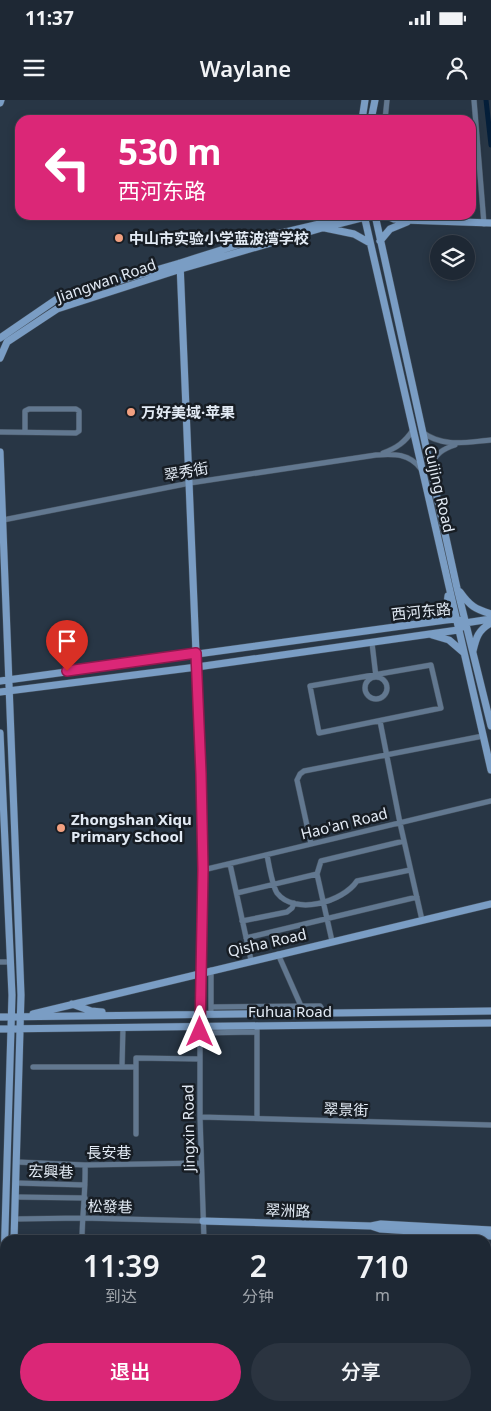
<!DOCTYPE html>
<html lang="zh">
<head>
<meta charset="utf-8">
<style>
	:root { --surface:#1e2834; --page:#2b3440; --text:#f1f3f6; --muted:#a1a6ac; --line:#3c444f; --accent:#db2777 }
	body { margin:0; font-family:"Noto Sans","Noto Sans SC",sans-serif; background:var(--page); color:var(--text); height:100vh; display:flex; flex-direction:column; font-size:19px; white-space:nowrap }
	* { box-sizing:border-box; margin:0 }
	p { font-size:16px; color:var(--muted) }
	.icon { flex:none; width:28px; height:28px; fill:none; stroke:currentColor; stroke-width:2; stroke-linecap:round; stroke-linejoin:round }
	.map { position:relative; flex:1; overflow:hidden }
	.sheet { position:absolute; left:0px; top:1135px; width:491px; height:176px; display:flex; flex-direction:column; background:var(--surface); border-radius:15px 15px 0 0; box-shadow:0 2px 8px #0003,0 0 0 1px var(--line) }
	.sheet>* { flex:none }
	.banner { position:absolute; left:15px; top:15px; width:461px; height:105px; border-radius:15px; box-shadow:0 2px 8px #0003,0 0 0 1px var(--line); background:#db2777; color:#fff; overflow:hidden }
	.controls { position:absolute; left:430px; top:135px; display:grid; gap:10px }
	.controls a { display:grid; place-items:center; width:45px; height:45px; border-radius:50%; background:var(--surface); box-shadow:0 2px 8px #0003,0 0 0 1px var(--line); font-size:25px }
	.pin { position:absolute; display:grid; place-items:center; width:42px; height:42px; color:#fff; margin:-51px -21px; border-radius:50% 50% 50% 0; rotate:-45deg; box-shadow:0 0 5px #0007 }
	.pin .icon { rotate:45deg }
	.me { position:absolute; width:55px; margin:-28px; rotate:0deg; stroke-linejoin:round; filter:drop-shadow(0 0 4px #0008) }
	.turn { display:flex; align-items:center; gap:18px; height:105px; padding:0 20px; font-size:22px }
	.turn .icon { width:65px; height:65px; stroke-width:2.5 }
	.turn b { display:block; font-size:35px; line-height:42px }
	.eta { display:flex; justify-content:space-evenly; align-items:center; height:85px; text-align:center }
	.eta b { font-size:30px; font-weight:600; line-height:35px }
	.button { display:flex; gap:10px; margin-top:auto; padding:10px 20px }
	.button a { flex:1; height:58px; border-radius:30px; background:var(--accent); color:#fff; font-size:20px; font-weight:600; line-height:58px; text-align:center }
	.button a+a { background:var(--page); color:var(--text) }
	.status { display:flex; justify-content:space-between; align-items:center; height:35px; padding:0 25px; background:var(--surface); direction:ltr }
	.status svg { height:14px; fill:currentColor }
	header { display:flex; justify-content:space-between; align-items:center; height:65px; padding:0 20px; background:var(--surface); font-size:22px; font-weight:600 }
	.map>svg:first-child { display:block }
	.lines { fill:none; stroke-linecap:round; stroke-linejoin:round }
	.canal { stroke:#041e39; stroke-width:5 }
	.street-casing { stroke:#465361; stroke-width:6 }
	.secondary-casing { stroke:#465361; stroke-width:8 }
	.street { stroke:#627890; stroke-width:5 }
	.secondary { stroke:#7a9dc4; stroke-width:7 }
	.route-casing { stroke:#8e194d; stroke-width:12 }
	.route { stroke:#db2777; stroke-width:9 }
	.poi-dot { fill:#f2a080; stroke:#171d24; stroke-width:2 }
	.labels { text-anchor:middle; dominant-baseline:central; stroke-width:5; stroke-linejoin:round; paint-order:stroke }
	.poi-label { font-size:15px; font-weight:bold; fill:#e2eaf4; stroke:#171d24; text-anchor:start }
	.street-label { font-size:15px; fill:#e2eaf4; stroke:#171d24 }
</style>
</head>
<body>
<div class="status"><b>11:37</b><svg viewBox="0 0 49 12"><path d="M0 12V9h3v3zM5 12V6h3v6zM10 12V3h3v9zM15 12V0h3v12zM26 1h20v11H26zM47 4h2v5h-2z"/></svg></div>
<header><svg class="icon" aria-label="menu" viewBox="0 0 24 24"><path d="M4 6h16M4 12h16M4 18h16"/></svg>Waylane<svg class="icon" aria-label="person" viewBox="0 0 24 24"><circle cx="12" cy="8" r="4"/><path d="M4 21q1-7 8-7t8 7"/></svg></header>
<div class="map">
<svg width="491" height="1311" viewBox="0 0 491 1311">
	<rect width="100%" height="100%" fill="#283645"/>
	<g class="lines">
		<path class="canal" d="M486,0l5,45"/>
		<defs>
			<path id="street" d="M474,0l10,124
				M385,20l2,-20
				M0,332l76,1 3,-2v-20l-3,-2h-47l-4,2v21
				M422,332c21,16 45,10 69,8
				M383,353c14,-5 22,-11 30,-23
				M431,366c5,-13 12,-17 24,-21
				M3,420l187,-37 186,-28c18,-1 33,-2 45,14
				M372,543l4,34
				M431,565l10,43 -122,25 -9,-47z
				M365 588a11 11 0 1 1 22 0a11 11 0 1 1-22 0Z
				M380,621l20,102 22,97
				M311,744l-14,-64 3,-6 4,-3 179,-35
				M267,755c2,10 5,30 10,38 18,23 66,9 80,-12l53,-11
				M230,764l21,96
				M203,770l288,-69
				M317,774l15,67
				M237,793l80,-19 4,-13 83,-20
				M242,821l45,-9 5,-4 2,-5
				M246,838l171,-41
				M278,854l23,52
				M0,862h11
				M211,907l109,-1 2,3 1,5
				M211,910v-40
				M200,915v102l4,123
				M257,925v93
				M200,933l57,-1
				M33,967h103
				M122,967l1,-40
				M200,1017l291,8
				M136,1034v-76l64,1
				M17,1062l68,3 116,-2
				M16,1083l69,2
				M16,1097l69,1
				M15,1119l67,-1 121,3
				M414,1131v9
				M15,1137l61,3
				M82,1140c0,-25 4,-50 3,-75
				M0,1171l5,4
				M486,1185h5
				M486,1212l5,1
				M438,1306v5"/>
			<path id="secondary" d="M0,3l1,-3
				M362,20l3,-20
				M371,20l4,-20
				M364,115l127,555
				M375,115l82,373 34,138
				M385,115l9,4 10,1 87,3
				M325,128l29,6 16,9
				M380,141l10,-12 17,-7
				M180,163l21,511 2,96 -3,145
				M0,238l57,-39 123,-36 76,-24 72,-17 18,-7
				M0,258l7,-16 50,-33 124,-40 141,-41 43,-11
				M0,352l21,543 -7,245
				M460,492c10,14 15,17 31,22
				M428,521c11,-7 19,-11 20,-25
				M432,535l17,5 14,12
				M473,551c3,-13 5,-21 18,-28
				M0,581l446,-61 10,-1 9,4 26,-4
				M0,592l197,-25 261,-37 4,-3
				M0,633l12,262 -8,268 1,6
				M72,904l19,7 11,1
				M33,914l458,-110
				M0,917l491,-6
				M0,929l491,-6
				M203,1121l168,5 10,-2 110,6
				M371,1126l9,3 111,7
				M0,1192l5,-13
				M124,1306l2,5"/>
		</defs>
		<use href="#street" class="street-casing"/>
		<use href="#secondary" class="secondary-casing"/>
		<use href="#street" class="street"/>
		<use href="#secondary" class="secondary"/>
	</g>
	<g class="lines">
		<defs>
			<path id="route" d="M67,571l129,-18 5,121 2,96 -3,162"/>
		</defs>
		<use href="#route" class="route-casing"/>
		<use href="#route" class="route"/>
	</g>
	<g class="poi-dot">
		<circle cx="119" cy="138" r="5"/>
		<circle cx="131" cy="312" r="5"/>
		<circle cx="61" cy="728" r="5"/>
	</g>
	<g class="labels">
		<g class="poi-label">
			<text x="129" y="138">中山市实验小学蓝波湾学校</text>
			<text x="141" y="312">万好美域·苹果</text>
			<text x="71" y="719">Zhongshan Xiqu<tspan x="71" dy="17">Primary School</tspan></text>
		</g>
		<g class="street-label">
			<text transform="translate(106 180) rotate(-19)">Jiangwan Road</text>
			<text transform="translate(186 371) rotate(-10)">翠秀街</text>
			<text transform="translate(440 389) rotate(77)">Cuijing Road</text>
			<text transform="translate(421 511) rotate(-6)">西河东路</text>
			<text transform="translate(344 723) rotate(-14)">Hao'an Road</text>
			<text transform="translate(267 842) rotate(-13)">Qisha Road</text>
			<text x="290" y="911">Fuhua Road</text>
			<text transform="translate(346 1009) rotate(2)">翠景街</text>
			<text transform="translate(188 1028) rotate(-91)">Jingxin Road</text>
			<text x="109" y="1052">長安巷</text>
			<text transform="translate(51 1071) rotate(2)">宏興巷</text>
			<text transform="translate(110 1106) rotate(1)">松發巷</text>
			<text transform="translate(288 1110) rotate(2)">翠洲路</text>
		</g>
	</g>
</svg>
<div class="controls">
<a><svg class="icon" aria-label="layers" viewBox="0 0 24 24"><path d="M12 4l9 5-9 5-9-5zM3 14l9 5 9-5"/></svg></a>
</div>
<div class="pin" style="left:67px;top:571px;background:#d93025"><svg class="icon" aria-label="arrive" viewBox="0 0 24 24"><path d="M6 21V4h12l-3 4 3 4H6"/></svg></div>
<svg class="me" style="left:200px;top:932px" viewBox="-20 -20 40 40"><path d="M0-17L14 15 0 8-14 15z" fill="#db2777" stroke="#fff" stroke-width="4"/></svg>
<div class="banner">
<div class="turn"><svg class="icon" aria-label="left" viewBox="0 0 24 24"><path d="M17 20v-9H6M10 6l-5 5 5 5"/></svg><div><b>530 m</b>西河东路</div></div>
</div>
<section class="sheet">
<div class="eta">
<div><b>11:39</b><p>到达</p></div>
<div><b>2</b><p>分钟</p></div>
<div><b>710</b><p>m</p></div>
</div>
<div class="button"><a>退出</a><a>分享</a></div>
</section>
</div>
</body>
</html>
